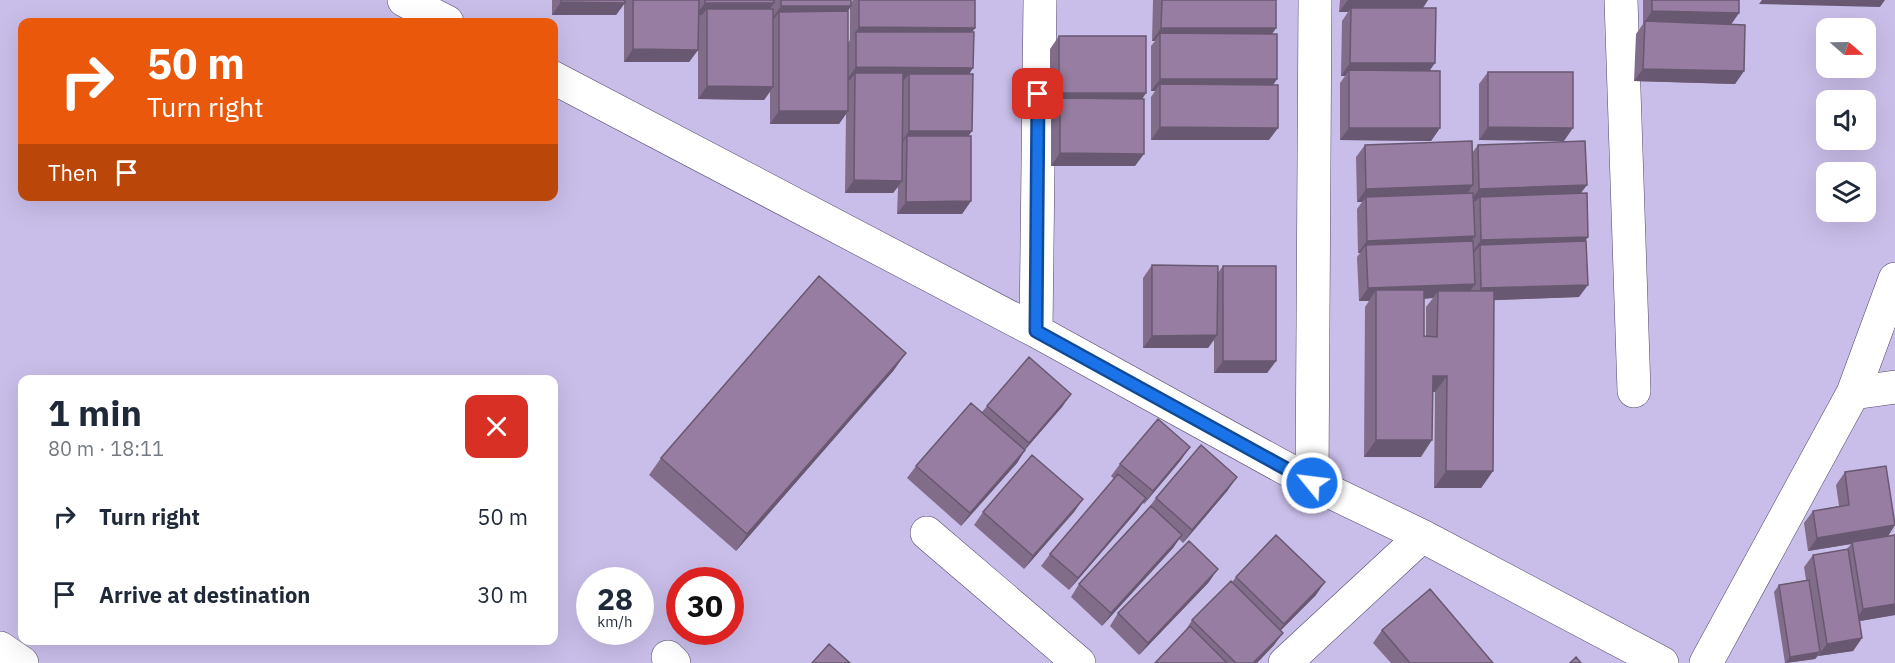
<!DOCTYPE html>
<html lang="en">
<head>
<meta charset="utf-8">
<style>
	:root { --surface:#fff; --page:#f6f6f7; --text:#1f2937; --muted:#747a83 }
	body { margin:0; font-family:"IBM Plex Sans",sans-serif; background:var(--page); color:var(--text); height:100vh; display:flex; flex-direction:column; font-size:22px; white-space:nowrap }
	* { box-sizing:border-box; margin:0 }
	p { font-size:20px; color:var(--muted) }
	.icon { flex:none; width:33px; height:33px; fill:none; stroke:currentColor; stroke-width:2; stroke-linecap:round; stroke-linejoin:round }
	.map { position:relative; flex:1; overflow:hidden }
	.drawer { position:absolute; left:18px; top:375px; width:540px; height:270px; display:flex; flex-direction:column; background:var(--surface); border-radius:12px; box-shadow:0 6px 24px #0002 }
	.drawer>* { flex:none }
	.top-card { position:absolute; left:18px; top:18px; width:540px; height:183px; border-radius:12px; box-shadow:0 6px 24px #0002; background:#ea580c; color:#fff; overflow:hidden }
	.needle { width:39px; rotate:110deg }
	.controls { position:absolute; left:1816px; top:18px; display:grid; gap:12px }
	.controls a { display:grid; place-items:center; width:60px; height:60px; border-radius:12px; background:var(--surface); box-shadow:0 6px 24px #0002; font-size:30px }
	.speed { position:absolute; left:576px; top:567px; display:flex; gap:12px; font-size:30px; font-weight:700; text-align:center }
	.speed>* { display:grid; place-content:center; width:78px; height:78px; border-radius:50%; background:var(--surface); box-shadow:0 6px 24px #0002; line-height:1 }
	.speed small { font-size:15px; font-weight:400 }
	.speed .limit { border:9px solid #d22; background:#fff; color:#111 }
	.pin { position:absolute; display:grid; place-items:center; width:51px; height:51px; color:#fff; margin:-26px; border-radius:12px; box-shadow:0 3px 9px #0006 }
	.me { position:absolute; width:66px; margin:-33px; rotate:299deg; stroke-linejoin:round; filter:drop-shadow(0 0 4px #0008) }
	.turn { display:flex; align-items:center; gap:21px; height:126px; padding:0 30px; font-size:27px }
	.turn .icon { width:78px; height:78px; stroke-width:2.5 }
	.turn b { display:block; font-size:42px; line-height:51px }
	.then { display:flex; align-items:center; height:57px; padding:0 30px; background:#0003; gap:12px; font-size:22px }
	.round { display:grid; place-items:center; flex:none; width:63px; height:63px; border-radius:12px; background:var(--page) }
	.head { display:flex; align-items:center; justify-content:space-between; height:102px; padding:0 30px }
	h1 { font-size:36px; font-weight:800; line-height:45px }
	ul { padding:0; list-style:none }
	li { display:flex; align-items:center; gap:18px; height:78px; padding:0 30px }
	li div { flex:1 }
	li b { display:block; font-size:22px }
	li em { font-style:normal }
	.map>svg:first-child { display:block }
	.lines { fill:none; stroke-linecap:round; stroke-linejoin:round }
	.minor-casing { stroke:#50466b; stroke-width:34 }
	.minor { stroke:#fff; stroke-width:33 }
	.wall { fill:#816c8a; fill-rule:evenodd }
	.shaded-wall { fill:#695871 }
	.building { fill:#967da1; stroke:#695871; stroke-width:1.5 }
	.route-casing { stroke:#114b97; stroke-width:15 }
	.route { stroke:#1a73e8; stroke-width:10 }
</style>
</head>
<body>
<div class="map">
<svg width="1895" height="663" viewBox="0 0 1895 663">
	<rect width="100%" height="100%" fill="#c9bee9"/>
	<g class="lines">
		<defs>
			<path id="minor" d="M404,0l43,22
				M1621,0l13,391
				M554,78l482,253 276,152 110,53 240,127
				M1036,331l4,-331
				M1853,393l42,-6
				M1312,483l3,-483
				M927,533l152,130
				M0,648l22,15
				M668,657l6,6
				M1285,663l137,-127
				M1706,663l147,-270 42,-114"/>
		</defs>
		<use href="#minor" class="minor-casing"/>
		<use href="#minor" class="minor"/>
	</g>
	<path class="wall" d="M552,0h299v3l2,-3h122v28l-3,4 -3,42 -1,62 3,65 -9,13h-65l1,-27 -5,6h-48l1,-79 -7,10h-69v-32l-6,8 -66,-1v-49l-9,12h-65v-59l-8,12h-64zM850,8v32l-2,3v-32z
		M1153,0h123v28l-4,6 5,45 -4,6 -4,55h-118v-43l4,-6h-4v-45l4,-5h-3z
		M1340,0h88l-5,8 7,63 10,57 -9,13 -91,-1v-57l5,-7h-4l1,-55 6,-9h-9z
		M1643,0h96v13l-8,11 13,47 -9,13 -101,-3 2,-47 7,-10z
		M1059,36l87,57 -4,6 -7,67h-84v-56l3,-4h-4v-57z
		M1488,72l76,69 -85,-1v-56z
		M1365,145l107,8 6,-8 103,48 7,44 -3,4 -6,56 -85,3 -1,171 -12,17h-47l1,-96h-2l-12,65h-57l1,-150 4,-6h-10l-2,-44 3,-4h-2l-1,-44 5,-7h-5l-1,-45zM1433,298l-7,9v29h-2v-37z
		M1152,265l65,9 6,-8 53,95 -9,12h-53v-33l-6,8h-65v-70z
		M894,370l-158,181 -87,-76 12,-17z
		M1071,394l-9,13 -37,43 -8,13 -56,63 -54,-48 9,-12 66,-54 5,-6z
		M1181,460l-37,44 -1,-1 -6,8 -68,79 -28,-24 9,-12 64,-75 -3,-3 9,-12z
		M1845,472l43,64 7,-1v80l-35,6 2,17 -9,13 -35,5 -3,3 -30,4 -11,-71 5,-7 27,-5 -2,-13 9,-12 34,-6 4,-5 -43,7 -4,-28 9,-12 26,-5 -3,-21z
		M1228,490l-45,53 -4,-4 -6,9 -71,78 -31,-29 8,-13 71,-78 6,-8z
		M1083,499l-9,13 -50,57 -50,-44 9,-13z
		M1236,577l80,18 -35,35 -7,15 -17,18h-102l29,-30 8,-13 40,-38z
		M1209,582l-70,73 -29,-29 8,-13z
		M1382,630l111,33h-102l-18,-20z"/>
	<path class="shaded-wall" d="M1348,0h80l-8,12 -69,-4 -3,4h-9z
		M1762,0h123l-5,7 -121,-3z
		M561,2l64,1 -9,12h-64z
		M705,3h69l-9,13 -58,-7 -5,6h-6z
		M781,6h70l-9,13 -63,-7 -5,7h-2z
		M1652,11l87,2 -9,13 -85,-5 -2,3z
		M859,27l116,1 -9,12 -110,-8 -6,8z
		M1161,28h115l-9,13 -107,-8 -5,8h-3z
		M633,49l65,1 -9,12h-65z
		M1350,63h85l-9,13 -77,-6 -4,6h-4z
		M856,67l117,1 -8,13 -56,-7 -5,6h-49v-7l-5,7h-3z
		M1643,69l101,2 -9,13 -101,-3z
		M1160,79h117l-9,13 -108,-8 -5,7h-4z
		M707,86l66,1 -9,13 -66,-1z
		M1059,93h87l-9,13 -77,-8 -6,8h-4z
		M779,111h69l-9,13h-69z
		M1160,127l118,1 -9,12h-118z
		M1488,127l85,1 -9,13 -85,-1z
		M1349,128h91l-9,13 -91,-1z
		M909,131h63l-9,13 -56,-8 -6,8h-1z
		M1060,153l84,1 -9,12h-84z
		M854,180l48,1 -9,12h-48z
		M1473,185l-9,13 -98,-1 -4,5h-5l9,-13z
		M1587,185l-9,12h-98l-4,4 -6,1 9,-13z
		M971,201l-9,13h-65l9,-12z
		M1475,236l-9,13 -100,-4 -6,8h-2l9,-12z
		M1588,237l-9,13 -99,-5 -6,8h-2l9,-13z
		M1475,284l-9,13 -28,-6 -5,7 -57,3v-11l-7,11h-10l9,-13z
		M1588,285l-9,12 -107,4 9,-13z
		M1217,335l-9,13h-65l9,-12z
		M906,353l-12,17 -158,181 11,-17z
		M1223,361h53l-9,12h-53z
		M1433,376h14l-12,16h-14z
		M1071,394l-9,13 -42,48 9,-12z
		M1376,440h56l-11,17h-57z
		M1190,447l-9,13 -37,44 9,-13z
		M1025,450l-8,13 -56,63 9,-13z
		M1446,471h47l-12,17h-47z
		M1237,477l-9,13 -45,53 9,-13z
		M1146,498l-9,13 -68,79 9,-12z
		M1083,499l-9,13 -50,57 9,-13z
		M1895,525l-8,13 -35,4 -1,2 -43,7 9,-13z
		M1182,535l-9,13 -71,78 9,-13z
		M1218,569l-9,13 -70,73 9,-12z
		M1325,582l-9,13 -41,41 9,-12z
		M1895,604v11l-41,7 9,-13z
		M1283,633l-9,12 -17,18h-4z
		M1862,638l-9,13 -35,5 9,-12z
		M1820,652l-5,7 -29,4 4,-6z"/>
	<path class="building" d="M561,0h64v3l-64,-1z
		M633,0h66l-1,50 -65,-1z
		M705,0h69v3h-69z
		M781,0h70v6h-70z
		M859,0h116v28l-116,-1z
		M1162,0h114v28h-115z
		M1652,0h87v13l-87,-2z
		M1351,8h85l-1,55h-85z
		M707,9h66v78l-66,-1z
		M848,11v100h-69v-99z
		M1645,21l100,4 -1,46 -101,-2z
		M856,32h118l-1,36 -117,-1z
		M1160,33l117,1v45h-117z
		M1059,36h87v57h-87z
		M1349,70l91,1v57h-91z
		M1488,72h85v56l-85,-1z
		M855,73h48l-1,108 -48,-1z
		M909,74h64l-1,57h-63z
		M1160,84l118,1v43l-118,-1z
		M1060,98l84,1v55l-84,-1z
		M907,136h64v65l-65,1z
		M1472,141l1,44 -107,4 -1,-44z
		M1585,141l2,44 -108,4 -1,-44z
		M1473,193l2,43 -108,5 -1,-44z
		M1587,193l1,44 -107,3 -1,-43z
		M1473,241l2,43 -107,4 -2,-43z
		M1586,241l2,44 -107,3 -1,-43z
		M1152,265l66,1 -1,69 -65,1z
		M1223,266h53v95h-53z
		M819,276l87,77 -159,181 -86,-76z
		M1376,290h48v46l13,1 1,-46h56l-1,180h-47l1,-95h-14l-1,64h-56z
		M1029,357l42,37 -42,49 -42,-37z
		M971,403l54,47 -55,63 -54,-47z
		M1158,419l32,28 -37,44 -33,-27z
		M1201,445l36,32 -45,53 -36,-32z
		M1032,455l51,44 -50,57 -50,-44z
		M1886,466l9,59 -78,13 -4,-27 36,-6 -4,-33z
		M1118,474l28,24 -68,80 -28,-24z
		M1151,506l31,29 -71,78 -32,-29z
		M1276,535l49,47 -41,42 -48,-47z
		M1895,535v69l-32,5 -11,-67z
		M1189,541l29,28 -70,74 -30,-30z
		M1848,549l14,89 -35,6 -14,-89z
		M1809,580l11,72 -30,5 -11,-72z
		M1231,581l52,52 -30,30h-17l-44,-43z
		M1430,589l63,74h-83l-28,-33z
		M1190,626l37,37h-72z
		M829,644l21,19h-38z
		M1576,657l5,6h-11z"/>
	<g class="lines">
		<defs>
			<path id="route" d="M1038,94l-2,237 276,152"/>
		</defs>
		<use href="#route" class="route-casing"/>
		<use href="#route" class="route"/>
	</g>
</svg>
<div class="controls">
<a><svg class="needle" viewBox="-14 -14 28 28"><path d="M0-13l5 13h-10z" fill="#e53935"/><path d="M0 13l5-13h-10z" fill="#747a83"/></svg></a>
<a><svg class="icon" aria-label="sound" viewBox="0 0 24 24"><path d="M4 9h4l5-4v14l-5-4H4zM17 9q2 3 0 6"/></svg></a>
<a><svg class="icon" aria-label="layers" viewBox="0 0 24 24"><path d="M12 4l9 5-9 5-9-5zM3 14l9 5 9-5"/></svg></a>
</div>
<div class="speed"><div>28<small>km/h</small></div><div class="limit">30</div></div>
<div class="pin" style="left:1038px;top:94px;background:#d93025"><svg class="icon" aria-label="arrive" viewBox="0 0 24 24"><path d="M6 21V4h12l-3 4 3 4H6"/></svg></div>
<svg class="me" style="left:1312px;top:483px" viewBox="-20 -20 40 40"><circle r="17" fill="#1a73e8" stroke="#fff" stroke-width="3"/><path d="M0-11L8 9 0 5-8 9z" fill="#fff"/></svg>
<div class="top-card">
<div class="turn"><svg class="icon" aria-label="right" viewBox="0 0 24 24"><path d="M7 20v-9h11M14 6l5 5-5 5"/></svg><div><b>50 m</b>Turn right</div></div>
<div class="then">Then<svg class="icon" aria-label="arrive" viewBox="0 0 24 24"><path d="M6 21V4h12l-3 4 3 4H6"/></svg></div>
</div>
<section class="drawer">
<div class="head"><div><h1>1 min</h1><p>80 m · 18:11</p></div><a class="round" style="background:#d93025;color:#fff"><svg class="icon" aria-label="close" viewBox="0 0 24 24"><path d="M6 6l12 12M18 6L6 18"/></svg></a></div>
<ul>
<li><svg class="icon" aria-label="right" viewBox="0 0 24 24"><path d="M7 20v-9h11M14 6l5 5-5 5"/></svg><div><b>Turn right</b></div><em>50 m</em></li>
<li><svg class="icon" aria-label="arrive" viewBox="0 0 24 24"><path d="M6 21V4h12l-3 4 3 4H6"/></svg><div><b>Arrive at destination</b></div><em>30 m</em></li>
</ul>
</section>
</div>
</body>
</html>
